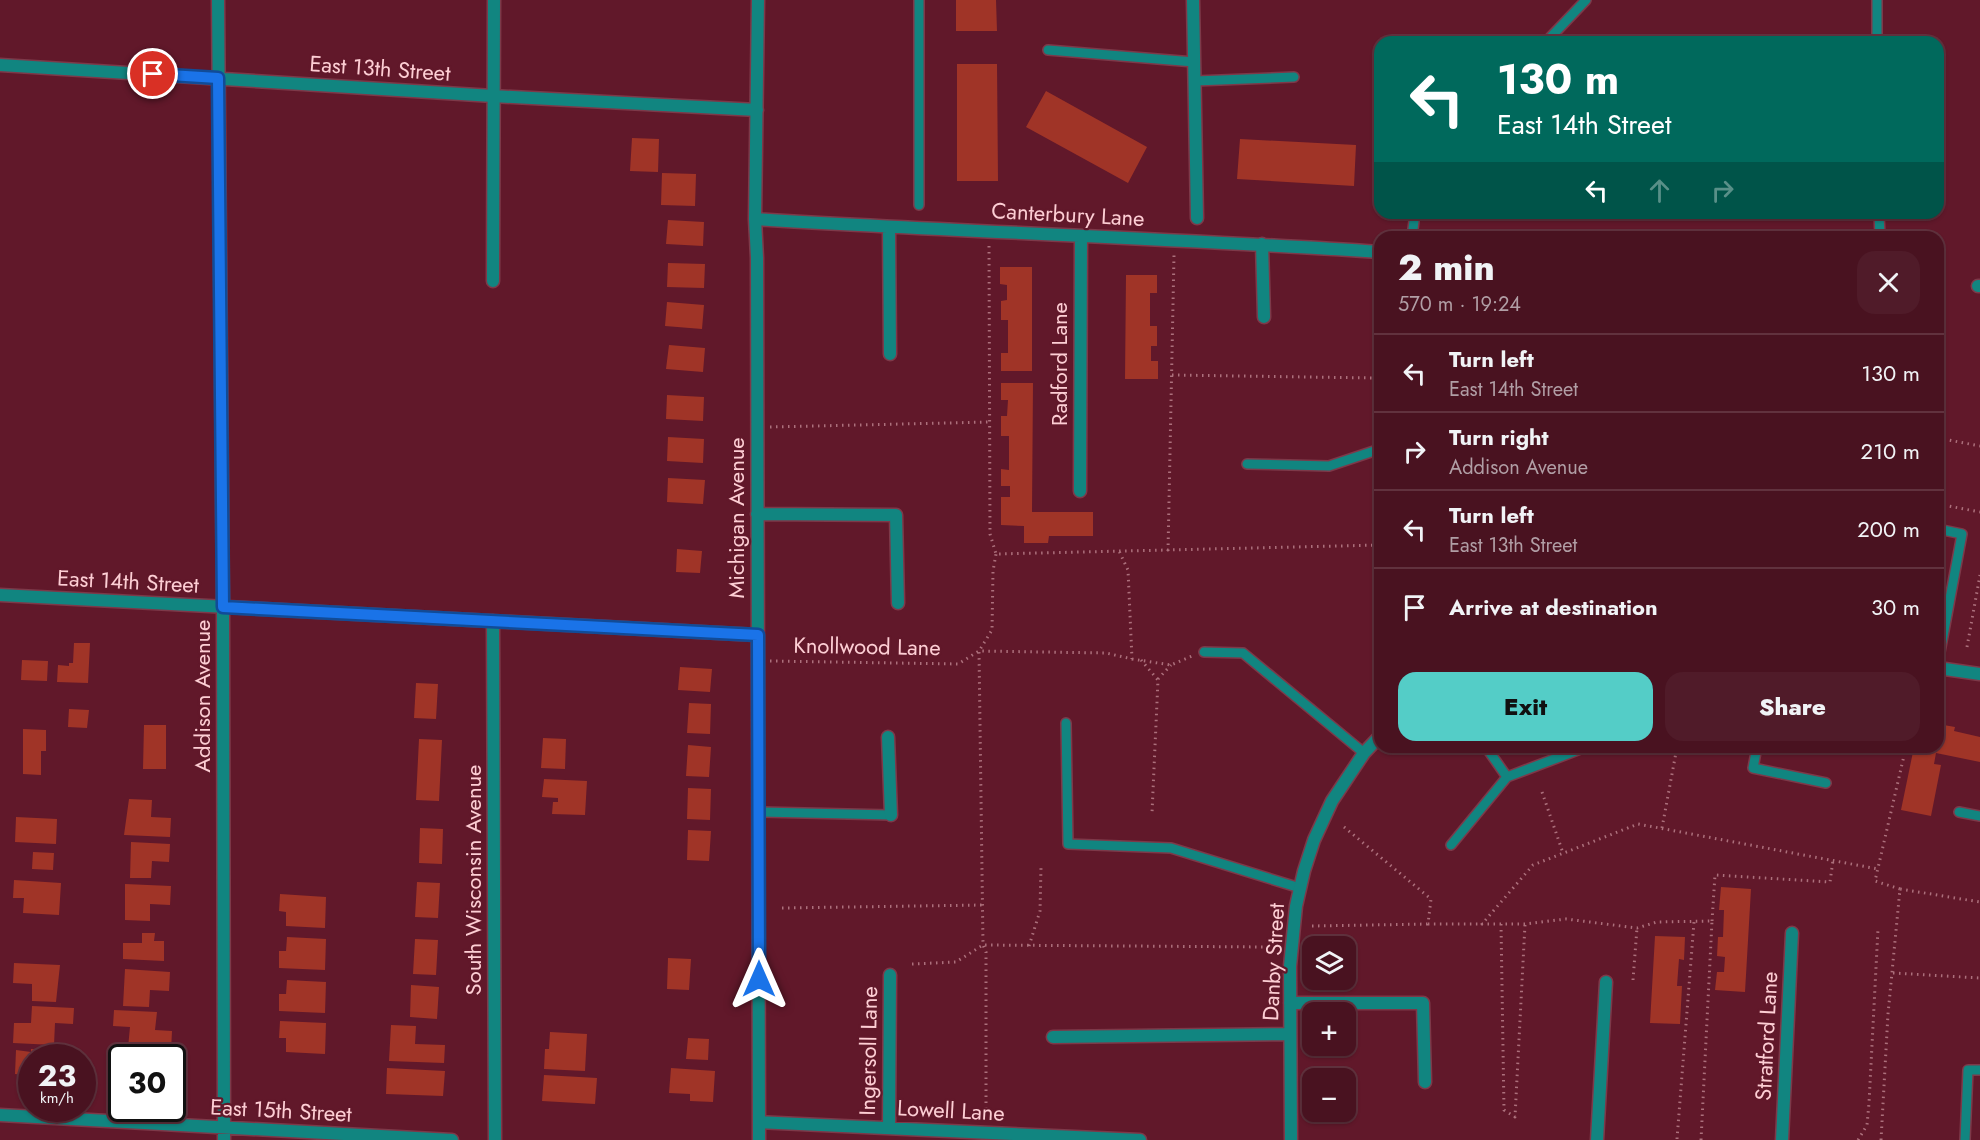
<!DOCTYPE html>
<html lang="en">
<head>
<meta charset="utf-8">
<style>
	:root { --surface:#491220; --page:#501b29; --text:#f1f3f6; --muted:#b19ea5; --line:#61323e; --accent:#54cdc7 }
	body { margin:0; font-family:Jost,sans-serif; background:var(--page); color:var(--text); height:100vh; display:flex; flex-direction:column; font-size:22px; white-space:nowrap }
	* { box-sizing:border-box; margin:0 }
	p { font-size:20px; color:var(--muted) }
	.icon { flex:none; width:33px; height:33px; fill:none; stroke:currentColor; stroke-width:2; stroke-linecap:round; stroke-linejoin:round }
	.map { position:relative; flex:1; overflow:hidden }
	.details { position:absolute; left:1374px; top:231px; width:570px; height:522px; display:flex; flex-direction:column; background:var(--surface); border-radius:18px; box-shadow:0 2px 4px #0004,0 0 0 2px var(--line) }
	.details>* { flex:none }
	.hud { position:absolute; left:1374px; top:36px; width:570px; height:183px; border-radius:18px; box-shadow:0 2px 4px #0004,0 0 0 2px var(--line); background:#00695c; color:#fff; overflow:hidden }
	.buttons { position:absolute; left:1302px; top:936px; display:grid; gap:12px }
	.buttons a { display:grid; place-items:center; width:54px; height:54px; border-radius:12px; background:var(--surface); box-shadow:0 2px 4px #0004,0 0 0 2px var(--line); font-size:30px }
	.speed { position:absolute; left:18px; top:1044px; display:flex; gap:12px; font-size:30px; font-weight:700; text-align:center }
	.speed>* { display:grid; place-content:center; width:78px; height:78px; border-radius:50%; background:var(--surface); box-shadow:0 2px 4px #0004,0 0 0 2px var(--line); line-height:1 }
	.speed small { font-size:15px; font-weight:400 }
	.speed .limit { border:3px solid #111; border-radius:9px; background:#fff; color:#111 }
	.pin { position:absolute; display:grid; place-items:center; width:51px; height:51px; color:#fff; margin:-26px; border:3px solid #fff; border-radius:50%; box-shadow:0 2px 6px #0007 }
	.me { position:absolute; width:66px; margin:-33px; rotate:0deg; stroke-linejoin:round; filter:drop-shadow(0 0 4px #0008) }
	.turn { display:flex; align-items:center; gap:21px; height:126px; padding:0 24px; font-size:27px }
	.turn .icon { width:78px; height:78px; stroke-width:2.5 }
	.turn b { display:block; font-size:42px; line-height:51px }
	.lanes { display:flex; align-items:center; height:57px; padding:0 24px; background:#0003; justify-content:center; gap:30px; direction:ltr }
	.lanes .off { opacity:.35 }
	.round { display:grid; place-items:center; flex:none; width:63px; height:63px; border-radius:18px; background:var(--page) }
	.summary { display:flex; align-items:center; justify-content:space-between; height:102px; padding:0 24px }
	h1 { font-size:36px; font-weight:800; line-height:45px }
	.cta { display:flex; gap:12px; margin-top:auto; padding:12px 24px }
	.cta a { flex:1; height:69px; border-radius:18px; background:var(--accent); color:#111; font-size:24px; font-weight:800; line-height:69px; text-align:center }
	.cta a+a { background:var(--page); color:var(--text) }
	ul { padding:0; list-style:none }
	li { display:flex; align-items:center; gap:18px; height:78px; padding:0 24px; border-top:2px solid var(--line) }
	li div { flex:1 }
	li b { display:block; font-size:22px }
	li em { font-style:normal }
	.map>svg:first-child { display:block }
	.building { fill:#a03427 }
	.lines { fill:none; stroke-linecap:round; stroke-linejoin:round }
	.lane-casing { stroke:#7d3949; stroke-width:12 }
	.street-casing { stroke:#7d3949; stroke-width:15 }
	.path { stroke:#ac707c; stroke-width:3; stroke-dasharray:1.5 4.5; stroke-linecap:butt }
	.lane { stroke:#118580; stroke-width:9 }
	.street { stroke:#118580; stroke-width:12 }
	.route-casing { stroke:#114b97; stroke-width:15 }
	.route { stroke:#1a73e8; stroke-width:10 }
	.labels { text-anchor:middle; dominant-baseline:central; stroke-width:4.5; stroke-linejoin:round; paint-order:stroke }
	.street-label { font-size:22px; fill:#fdced4; stroke:#61182a }
</style>
</head>
<body>
<div class="map">
<svg width="1980" height="1140" viewBox="0 0 1980 1140">
	<rect width="100%" height="100%" fill="#61182a"/>
	<path class="building" d="M956,0h40l1,31h-41z
		M957,64h40l1,117h-41z
		M1046,91l101,56 -19,36 -102,-56z
		M632,138l27,1 -1,33 -28,-1z
		M1240,139l116,6 -2,41 -117,-7z
		M662,173l34,1 -1,32 -34,-1z
		M668,220l36,2 -1,24 -37,-2z
		M668,263l37,1 -1,24 -37,-1z
		M1000,267h32v104h-31v-18h7v-33h-7v-19l6,-1v-15l-7,-1z
		M1126,275h31v18h-7v33h7v20h-6v15h7v18h-33z
		M667,302l37,3 -2,24 -37,-3z
		M669,345l36,3 -2,24 -37,-3z
		M1001,383h32l-1,129h61v24h-44l-1,7h-24v-17l-23,-1v-28h9v-11h-9v-17l8,1v-34h-8v-20h6l1,-16h-7z
		M667,395l37,2 -1,24 -37,-2z
		M668,437l36,2 -1,24 -36,-2z
		M668,478l37,2 -2,24 -36,-2z
		M677,549l25,2 -2,22 -24,-1z
		M74,643h16l-2,40 -31,-1 1,-17 11,1v-3h4z
		M22,660l26,1 -1,20 -26,-1z
		M680,667l32,2 -2,23 -32,-2z
		M416,683l22,1 -2,35 -22,-1z
		M689,703l22,1 -1,30 -23,-1z
		M69,709l20,1 -2,18 -19,-1z
		M1938,724l17,3 -1,4 26,6v25l-44,-9 -2,11 7,1 -10,51 -30,-6 13,-63 18,3v-3h6z
		M144,725h22v44h-23z
		M23,729l23,1v21h-5v24l-18,-1z
		M543,738l23,1 -1,30 -24,-1z
		M419,739l23,1 -3,61 -23,-1z
		M688,745l23,2 -2,30 -23,-1z
		M544,779l43,2 -2,34 -33,-1 1,-12h5v-4l-16,-1z
		M688,788l23,1 -1,31 -23,-1z
		M129,799l23,1 -1,17 20,1 -1,19 -46,-2z
		M16,817l41,2 -1,25 -41,-2z
		M420,828l23,1 -1,35 -23,-1z
		M688,830l23,1 -2,30 -22,-1z
		M131,842l39,2 -1,18 -17,-1 -1,17h-21z
		M33,852l21,1 -1,17 -21,-1z
		M14,880l47,3 -2,32 -36,-2 1,-15h-11z
		M417,882l23,1 -2,35 -23,-1z
		M125,884l46,2 -1,19 -20,-1v17l-25,-1z
		M1721,887l30,2 -6,103 -30,-2 2,-18h7l1,-15 -8,-1 1,-19h5l1,-27h-5z
		M280,894l46,3 -1,31 -39,-2v-14l-7,-1z
		M142,933h13l-1,8h10v20l-41,-2v-16h19z
		M1655,936l30,1 -1,23 -5,-1 -2,27h5l-2,38 -30,-1z
		M287,937l39,2 -1,31 -46,-2v-17h7z
		M415,939l23,1 -2,35 -23,-1z
		M668,958l23,1 -2,31 -22,-1z
		M14,963l46,2 -4,37 -24,-1v-17l-19,-1z
		M125,969l45,3 -1,19 -19,-1 -1,17 -26,-1z
		M287,980l39,2 -1,31 -46,-2v-17h7z
		M411,985l28,2 -2,32 -27,-2z
		M32,1006l42,2 -1,16 -18,-1 -1,22 -41,-2 1,-20h17z
		M114,1010l43,2 -2,18 17,1 -1,20 -43,-3 2,-21 -17,-1z
		M280,1021l46,2 -1,31 -39,-2v-14h-7z
		M391,1025l25,1 -1,18 30,1 -1,18 -55,-2z
		M550,1032l37,2 -2,37 -41,-2 1,-20h4z
		M688,1038l21,1 -1,21 -22,-1z
		M31,1049l38,2v7h-37v18l-17,-2 1,-24 15,2z
		M132,1054l23,1v3h-33v21h-7l2,-24 15,1z
		M387,1068l58,3 -2,25 -57,-2z
		M671,1068l44,3 -2,31 -23,-1v-7l-21,-1z
		M544,1075l53,3 -2,26 -53,-3z"/>
	<g class="lines">
		<defs>
			<path id="lane" d="M919,0v205
				M1877,0v42
				M1546,42l40,-42
				M1048,50l146,12
				M1195,81l99,-4
				M1879,213l1,24
				M1413,229l2,-16
				M1247,464l82,2 51,-17
				M1938,529l24,5 -24,129
				M1204,652l39,1 121,100
				M1066,723l2,121 103,4 129,40
				M1486,747l21,30
				M1757,747l-4,21 73,15
				M758,812l133,3
				M1959,812l21,4
				M1451,845l56,-68 79,-30
				M1965,1140l3,-70h12"/>
			<path id="street" d="M218,0l5,607 1,533
				M758,0l-3,219 2,39 2,882
				M1193,0l4,218
				M0,65l493,31 264,14
				M755,219c208,13 417,19 625,33
				M889,227l1,127
				M1262,244l2,73
				M493,281l1,-281
				M1978,286h2
				M1080,491l1,-255
				M757,514l139,1 2,88
				M0,595l757,40
				M493,621l2,519
				M1938,668l42,6
				M888,737l3,78
				M1290,1003h133l2,79
				M1053,1037l237,-3
				M0,1115l452,25
				M759,1122l381,18
				M889,1128l1,-153
				M1291,1140l-1,-174 6,-60 8,-35 10,-31 18,-39 32,-48 16,-17
				M1597,1140l9,-158
				M1782,1140l10,-207"/>
		</defs>
		<use href="#lane" class="lane-casing"/>
		<use href="#street" class="street-casing"/>
		<path class="path" d="M989,246l1,288 6,20 384,-9
			M1172,375l202,3
			M770,427l220,-5
			M1938,438l42,8
			M1938,504l42,8
			M1168,551l6,-296
			M1967,647l13,-72
			M1132,659l39,6 21,-9
			M1141,660l17,20 -6,133
			M770,661l188,3 21,-13 13,-21 1,-59 3,-17
			M1158,679l13,-14
			M1542,792l21,61
			M1344,827l87,72 -3,25h54
			M1662,828l15,-81
			M1900,889l-25,-8 31,-134
			M782,908l201,-3
			M1712,921l3,-46 115,7 3,-22
			M1501,924l3,186 11,7 10,-193
			M1312,926l116,-2
			M1029,946l11,-35 1,-44
			M912,964l44,-2 27,-17 284,2
			M1893,973l87,5
			M1633,980l4,-52
			M986,1109v-157l-3,-7 -4,-294 127,2 26,6 -4,-89 -9,-19
			M1677,1139l17,-217
			M1701,1140l11,-219 -55,1 -20,6 -71,-9 -41,5h-43l51,-59 105,-41 240,45
			M1858,1140l9,-15 2,-22 9,-174
			M1881,1140l7,-126 12,-125 80,13"/>
		<use href="#lane" class="lane"/>
		<use href="#street" class="street"/>
	</g>
	<g class="lines">
		<defs>
			<path id="route" d="M153,74l65,4 5,529 535,28 1,344"/>
		</defs>
		<use href="#route" class="route-casing"/>
		<use href="#route" class="route"/>
	</g>
	<g class="labels">
		<g class="street-label">
			<text transform="translate(380 68) rotate(4)">East 13th Street</text>
			<text transform="translate(1068 214) rotate(3)">Canterbury Lane</text>
			<text transform="translate(1059 364) rotate(-90)">Radford Lane</text>
			<text transform="translate(736 518) rotate(-90)">Michigan Avenue</text>
			<text transform="translate(128 581) rotate(3)">East 14th Street</text>
			<text transform="translate(867 646) rotate(1)">Knollwood Lane</text>
			<text transform="translate(202 696) rotate(-90)">Addison Avenue</text>
			<text transform="translate(473 880) rotate(-90)">South Wisconsin Avenue</text>
			<text transform="translate(1273 962) rotate(-87)">Danby Street</text>
			<text transform="translate(1766 1036) rotate(-87)">Stratford Lane</text>
			<text transform="translate(868 1051) rotate(-89)">Ingersoll Lane</text>
			<text transform="translate(281 1110) rotate(3)">East 15th Street</text>
			<text transform="translate(951 1110) rotate(3)">Lowell Lane</text>
		</g>
	</g>
</svg>
<div class="buttons">
<a><svg class="icon" aria-label="layers" viewBox="0 0 24 24"><path d="M12 4l9 5-9 5-9-5zM3 14l9 5 9-5"/></svg></a>
<a>+</a>
<a>−</a>
</div>
<div class="speed"><div>23<small>km/h</small></div><div class="limit">30</div></div>
<div class="pin" style="left:153px;top:74px;background:#d93025"><svg class="icon" aria-label="arrive" viewBox="0 0 24 24"><path d="M6 21V4h12l-3 4 3 4H6"/></svg></div>
<svg class="me" style="left:759px;top:979px" viewBox="-20 -20 40 40"><path d="M0-17L14 15 0 8-14 15z" fill="#1a73e8" stroke="#fff" stroke-width="4"/></svg>
<div class="hud">
<div class="turn"><svg class="icon" aria-label="left" viewBox="0 0 24 24"><path d="M17 20v-9H6M10 6l-5 5 5 5"/></svg><div><b>130 m</b>East 14th Street</div></div>
<div class="lanes"><svg class="icon" aria-label="left" viewBox="0 0 24 24"><path d="M17 20v-9H6M10 6l-5 5 5 5"/></svg><svg class="icon off" aria-label="ahead" viewBox="0 0 24 24"><path d="M12 20V5M6 11l6-6 6 6"/></svg><svg class="icon off" aria-label="right" viewBox="0 0 24 24"><path d="M7 20v-9h11M14 6l5 5-5 5"/></svg></div>
</div>
<section class="details">
<div class="summary"><div><h1>2 min</h1><p>570 m · 19:24</p></div><a class="round"><svg class="icon" aria-label="close" viewBox="0 0 24 24"><path d="M6 6l12 12M18 6L6 18"/></svg></a></div>
<ul>
<li><svg class="icon" aria-label="left" viewBox="0 0 24 24"><path d="M17 20v-9H6M10 6l-5 5 5 5"/></svg><div><b>Turn left</b><p>East 14th Street</p></div><em>130 m</em></li>
<li><svg class="icon" aria-label="right" viewBox="0 0 24 24"><path d="M7 20v-9h11M14 6l5 5-5 5"/></svg><div><b>Turn right</b><p>Addison Avenue</p></div><em>210 m</em></li>
<li><svg class="icon" aria-label="left" viewBox="0 0 24 24"><path d="M17 20v-9H6M10 6l-5 5 5 5"/></svg><div><b>Turn left</b><p>East 13th Street</p></div><em>200 m</em></li>
<li><svg class="icon" aria-label="arrive" viewBox="0 0 24 24"><path d="M6 21V4h12l-3 4 3 4H6"/></svg><div><b>Arrive at destination</b></div><em>30 m</em></li>
</ul>
<div class="cta"><a>Exit</a><a>Share</a></div>
</section>
</div>
</body>
</html>
